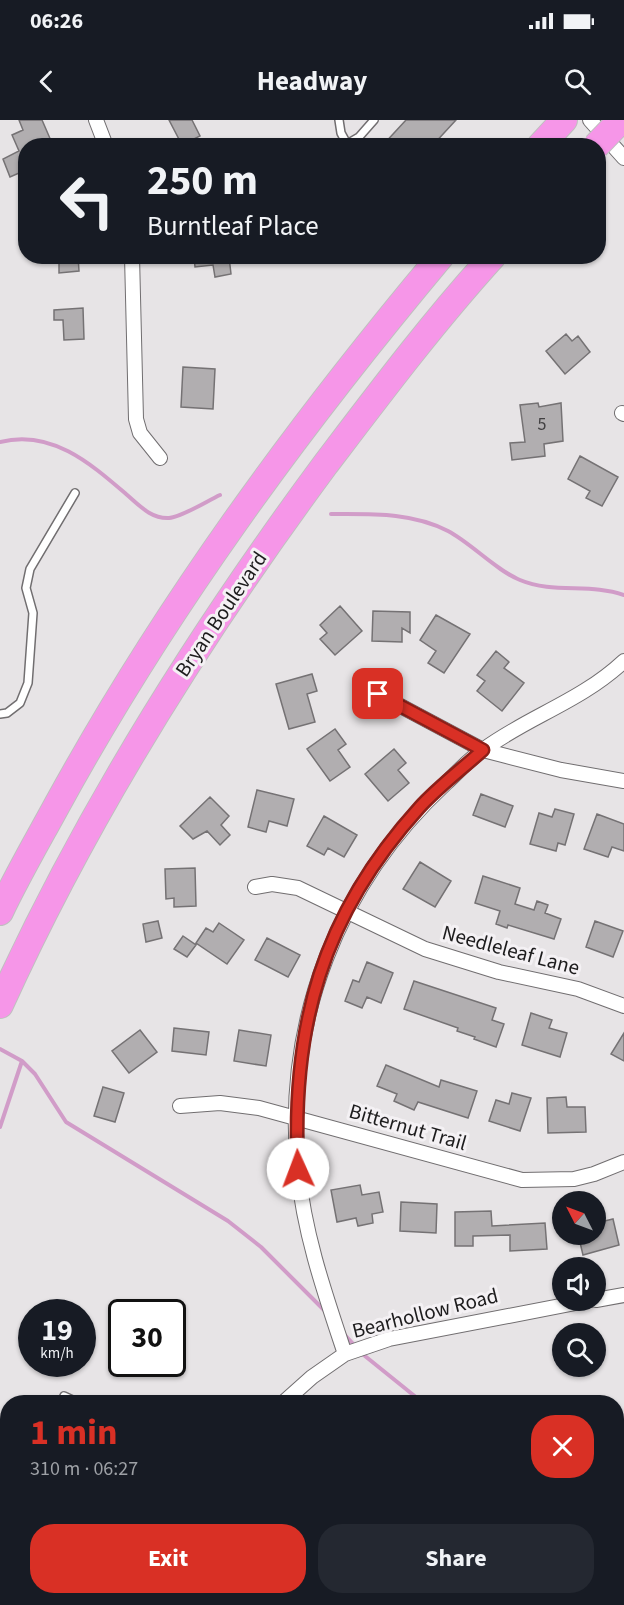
<!DOCTYPE html>
<html lang="en">
<head>
<meta charset="utf-8">
<style>
	:root { --surface:#171b24; --page:#242831; --text:#f1f3f6; --muted:#9ea1a6; --accent:#d93025 }
	body { margin:0; font-family:"Source Sans 3",sans-serif; background:var(--page); color:var(--text); height:100vh; display:flex; flex-direction:column; font-size:22px; white-space:nowrap }
	* { box-sizing:border-box; margin:0 }
	p { font-size:20px; color:var(--muted) }
	.icon { flex:none; width:33px; height:33px; fill:none; stroke:currentColor; stroke-width:2; stroke-linecap:round; stroke-linejoin:round }
	.map { position:relative; flex:1; overflow:hidden }
	.drawer { position:absolute; left:0px; top:1275px; width:624px; height:210px; display:flex; flex-direction:column; background:var(--surface); border-radius:24px 24px 0 0; box-shadow:0 2px 4px #0004 }
	.drawer>* { flex:none }
	.top-card { position:absolute; left:18px; top:18px; width:588px; height:126px; border-radius:24px; box-shadow:0 2px 4px #0004; background:#171b24; color:var(--text); overflow:hidden }
	.needle { width:39px; rotate:312deg }
	.fabs { position:absolute; left:552px; top:1071px; display:grid; gap:12px }
	.fabs a { display:grid; place-items:center; width:54px; height:54px; border-radius:50%; background:var(--surface); box-shadow:0 2px 4px #0004; font-size:30px }
	.speed { position:absolute; left:18px; top:1179px; display:flex; gap:12px; font-size:30px; font-weight:700; text-align:center }
	.speed>* { display:grid; place-content:center; width:78px; height:78px; border-radius:50%; background:var(--surface); box-shadow:0 2px 4px #0004; line-height:1 }
	.speed small { font-size:15px; font-weight:400 }
	.speed .limit { border:3px solid #111; border-radius:9px; background:#fff; color:#111 }
	.pin { position:absolute; display:grid; place-items:center; width:51px; height:51px; color:#fff; margin:-26px; border-radius:12px; box-shadow:0 3px 9px #0006 }
	.me { position:absolute; width:66px; margin:-33px; rotate:358deg; stroke-linejoin:round; filter:drop-shadow(0 0 4px #0008) }
	.turn { display:flex; align-items:center; gap:21px; height:126px; padding:0 30px; font-size:27px }
	.turn .icon { width:78px; height:78px; stroke-width:2.5 }
	.turn b { display:block; font-size:42px; line-height:51px }
	.round { display:grid; place-items:center; flex:none; width:63px; height:63px; border-radius:24px; background:var(--page) }
	.head { display:flex; align-items:center; justify-content:space-between; height:102px; padding:0 30px }
	h1 { font-size:36px; font-weight:700; line-height:45px; color:var(--accent) }
	.cta { display:flex; gap:12px; margin-top:auto; padding:12px 30px }
	.cta a { flex:1; height:69px; border-radius:24px; background:var(--accent); color:#fff; font-size:24px; font-weight:700; line-height:69px; text-align:center }
	.cta a+a { background:var(--page); color:var(--text) }
	.status { display:flex; justify-content:space-between; align-items:center; height:42px; padding:0 30px; background:var(--surface); direction:ltr }
	.status svg { height:16px; fill:currentColor }
	header { display:flex; justify-content:space-between; align-items:center; height:78px; padding:0 30px; background:var(--surface); font-size:27px; font-weight:700 }
	.map>svg:first-child { display:block }
	.lines { fill:none; stroke-linecap:round; stroke-linejoin:round }
	.stream { stroke:#d19cc8; stroke-width:4 }
	.building { fill:#b1aeb0; stroke:#757274; stroke-width:1.5 }
	.service-casing { stroke:#716e70; stroke-width:10 }
	.minor-casing { stroke:#716e70; stroke-width:16 }
	.motorway-casing { stroke:#c0bfc0; stroke-width:28 }
	.service { stroke:#fff; stroke-width:7 }
	.minor { stroke:#fff; stroke-width:14 }
	.motorway { stroke:#f696e8; stroke-width:26 }
	.motorway-bridge-casing { stroke:#c0bfc0; stroke-width:28; stroke-linecap:butt }
	.motorway-bridge { stroke:#f696e8; stroke-width:26 }
	.route-casing { stroke:#8d1f18; stroke-width:15 }
	.route { stroke:#d93025; stroke-width:10 }
	.labels { text-anchor:middle; dominant-baseline:central; stroke-width:6; stroke-linejoin:round; paint-order:stroke }
	.number-label { font-size:18px; fill:#424042 }
	.street-label { font-size:21px; fill:#1d1c1d; stroke:#f4f1f4 }
</style>
</head>
<body>
<div class="status"><b>06:26</b><svg viewBox="0 0 49 12"><path d="M0 12V9h3v3zM5 12V6h3v6zM10 12V3h3v9zM15 12V0h3v12zM26 1h20v11H26zM47 4h2v5h-2z"/></svg></div>
<header><svg class="icon" aria-label="back" viewBox="0 0 24 24"><path d="M15 5l-7 7 7 7"/></svg>Headway<svg class="icon" aria-label="search" viewBox="0 0 24 24"><circle cx="10" cy="10" r="6"/><path d="M15 15l6 6"/></svg></header>
<div class="map">
<svg width="624" height="1485" viewBox="0 0 624 1485">
	<rect width="100%" height="100%" fill="#e7e4e6"/>
	<g class="lines">
		<path class="stream" d="M0,322c51,-13 90,21 126,52 13,11 25,25 43,24 13,-1 38,-17 51,-23
			M331,394c39,0 81,-2 117,17 23,12 49,40 72,49 33,14 71,3 104,15
			M0,929l22,12 13,13 31,48 162,99 33,26 65,65
			M0,1007l22,-66
			M344,1214l11,12
			M360,1232l62,50
			M616,1395l8,1"/>
	</g>
	<path class="building" d="M19,0h23l10,23 -26,3v24l-16,7 -7,-18 16,-8 -7,-16 11,-5z
		M169,0h23l8,16 -18,9z
		M406,0h50l-24,26h-50z
		M59,136h19l1,15 -20,2z
		M194,137h35l2,17 -16,3 -2,-12 -18,2z
		M83,188l1,31 -20,1 -1,-20h-9v-10z
		M566,214l6,7 6,-5 12,16 -25,22 -19,-23z
		M183,247l32,2 -2,40 -32,-2z
		M538,283l1,4 22,-4 2,38 -19,3 1,12 -33,4 -2,-17 15,-1 -5,-37z
		M580,336l38,21 -16,29 -16,-8 4,-7 -22,-12z
		M340,486l22,25 -27,24 -15,-16 7,-6 -7,-8z
		M373,491l37,1v21l-8,-5v14l-30,-1z
		M436,495l34,19 -26,39 -16,-10 8,-12 -16,-11z
		M496,531l13,11 -5,6 20,15 -22,28 -25,-20 8,-10 -8,-6z
		M312,554l5,17 -10,3 8,28 -26,7 -13,-45z
		M335,609l11,15 -8,6 12,17 -20,14 -23,-32z
		M394,629l12,14 -8,7 11,13 -21,18 -23,-27z
		M257,670l37,9 -7,27 -18,-5 -3,11 -18,-5z
		M481,674l32,12 -8,21 -32,-12z
		M210,677l19,19 -8,9 9,10 -10,10 -13,-14 -14,8 -13,-13z
		M555,689l19,5 -9,31 -7,-2 -2,8 -26,-7 9,-31 13,4z
		M597,694l27,10v27l-12,-4 -4,10 -24,-8z
		M324,696l33,19 -13,22 -16,-9 -4,7 -17,-9z
		M420,742l31,19 -16,26 -32,-18z
		M195,748l1,38 -22,1v-9l-8,1 -1,-30z
		M483,756l37,12 -5,16 19,6 3,-9 11,4 -3,8 16,6 -7,20 -46,-14 -1,3 -11,-4 4,-13 -25,-8z
		M158,801l4,17 -16,4 -3,-18z
		M595,801l28,10 -10,26 -27,-10z
		M219,803l25,17 -17,24 -31,-21 10,-15 7,4z
		M183,816l13,9 -9,12 -13,-8z
		M267,818l33,17 -12,22 -33,-17z
		M367,842l26,11 -12,30 -14,-6 -5,11 -17,-7 8,-21 6,2z
		M414,861l82,27 -4,12 12,4 -8,23 -22,-8 1,-2 -18,-6 1,-3 -54,-19z
		M531,893l21,7 -3,8 18,5 -7,24 -38,-12z
		M174,908l35,4 -3,23 -34,-4z
		M140,910l17,22 -28,21 -17,-22z
		M239,910l32,5 -5,31 -32,-5z
		M624,913v28l-13,-7z
		M386,945l53,22 2,-7 36,11 -9,27 -50,-16 -4,8 -20,-9 3,-7 -20,-8z
		M103,967l21,6 -9,29 -21,-6z
		M512,973l19,5 -11,33 -31,-10 7,-21 13,4z
		M566,977l1,10h18l1,25 -38,1 -1,-35z
		M360,1065l2,10 17,-3 4,20 -11,2 1,9 -15,3 -2,-8 -19,4 -6,-32z
		M401,1082l36,2 -1,29 -36,-2z
		M491,1091l1,15 53,-3 2,26 -37,2v-16l-37,1v10h-18v-34z
		M613,1099l6,26 -36,10 -5,-21h18v-11z"/>
	<g class="lines">
		<defs>
			<path id="service" d="M339,0l2,13 6,11 12,-7 15,-17
				M0,594l7,-1 13,-10 8,-20 5,-70 -7,-25 4,-19 45,-76
				M64,1276l13,6
				M81,1485v-7"/>
			<path id="minor" d="M96,0l10,26
				M590,0l34,38
				M132,136l4,163 4,14 20,25
				M622,293l2,1
				M378,574l105,56 78,20 63,11
				M255,767l17,-3 26,4 127,61 74,23 79,17 46,17
				M180,986l40,-3 39,5 263,72 52,-1 20,-5 30,-12
				M596,1180l28,-5
				M345,1234c-20,-60 -41,-120 -47,-184 -14,-148 39,-286 148,-387 12,-11 23,-24 37,-33 46,-34 97,-48 141,-89
				M284,1282l28,-25 33,-23 44,-15 202,-39
				M207,1485l1,-7"/>
			<path id="motorway" d="M540,26l24,-26
				M0,792c17,-36 38,-72 57,-107 108,-197 240,-377 384,-549
				M0,885c87,-192 200,-371 325,-540 54,-71 108,-143 168,-209"/>
		</defs>
		<use href="#service" class="service-casing"/>
		<use href="#minor" class="minor-casing"/>
		<use href="#motorway" class="motorway-casing"/>
		<use href="#service" class="service"/>
		<use href="#minor" class="minor"/>
		<use href="#motorway" class="motorway"/>
		<defs>
			<path id="motorway-bridge" d="M596,26l25,-26"/>
		</defs>
		<use href="#motorway-bridge" class="motorway-bridge-casing"/>
		<use href="#motorway-bridge" class="motorway-bridge"/>
	</g>
	<g class="lines">
		<defs>
			<path id="route" d="M298,1049c-7,-142 24,-254 121,-361 19,-21 43,-39 64,-58l-105,-56"/>
		</defs>
		<use href="#route" class="route-casing"/>
		<use href="#route" class="route"/>
	</g>
	<g class="labels">
		<g class="number-label">
			<text x="542" y="304">5</text>
		</g>
		<g class="street-label">
			<text transform="translate(221 494) rotate(-56)">Bryan Boulevard</text>
			<text transform="translate(511 830) rotate(15)">Needleleaf Lane</text>
			<text transform="translate(408 1007) rotate(16)">Bitternut Trail</text>
			<text transform="translate(425 1193) rotate(-14)">Bearhollow Road</text>
		</g>
	</g>
</svg>
<div class="fabs">
<a><svg class="needle" viewBox="-14 -14 28 28"><path d="M0-13l5 13h-10z" fill="#e53935"/><path d="M0 13l5-13h-10z" fill="#9ea1a6"/></svg></a>
<a><svg class="icon" aria-label="sound" viewBox="0 0 24 24"><path d="M4 9h4l5-4v14l-5-4H4zM17 9q2 3 0 6"/></svg></a>
<a><svg class="icon" aria-label="search" viewBox="0 0 24 24"><circle cx="10" cy="10" r="6"/><path d="M15 15l6 6"/></svg></a>
</div>
<div class="speed"><div>19<small>km/h</small></div><div class="limit">30</div></div>
<div class="pin" style="left:378px;top:574px;background:#d93025"><svg class="icon" aria-label="arrive" viewBox="0 0 24 24"><path d="M6 21V4h12l-3 4 3 4H6"/></svg></div>
<svg class="me" style="left:298px;top:1049px" viewBox="-20 -20 40 40"><circle r="19" fill="#fff"/><path d="M0-13L10 11 0 6-10 11z" fill="#d93025"/></svg>
<div class="top-card">
<div class="turn"><svg class="icon" aria-label="left" viewBox="0 0 24 24"><path d="M17 20v-9H6M10 6l-5 5 5 5"/></svg><div><b>250 m</b>Burntleaf Place</div></div>
</div>
<section class="drawer">
<div class="head"><div><h1>1 min</h1><p>310 m · 06:27</p></div><a class="round" style="background:#d93025;color:#fff"><svg class="icon" aria-label="close" viewBox="0 0 24 24"><path d="M6 6l12 12M18 6L6 18"/></svg></a></div>
<div class="cta"><a>Exit</a><a>Share</a></div>
</section>
</div>
</body>
</html>
